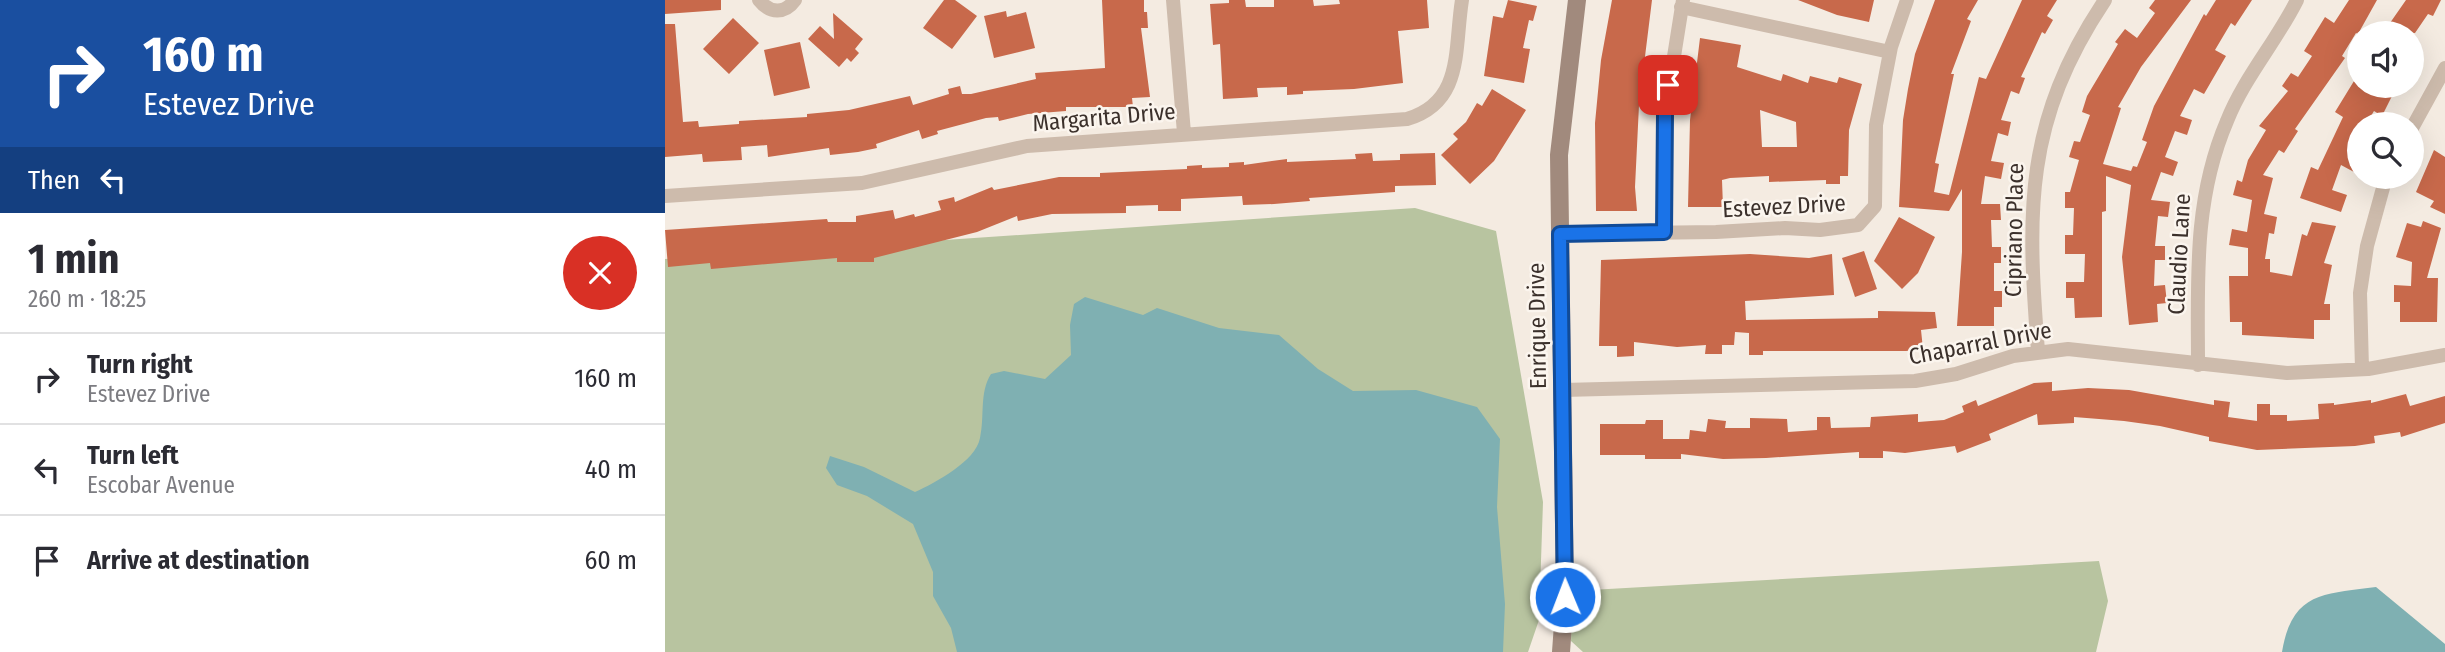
<!DOCTYPE html>
<html lang="en">
<head>
<meta charset="utf-8">
<style>
	:root { --surface:#fff; --page:#f7f7f7; --text:#2b2b33; --muted:#7c7c81; --line:#e1e1e2 }
	body { margin:0; font-family:"Fira Sans Condensed",sans-serif; background:var(--page); color:var(--text); height:100vh; display:flex; flex-direction:column; font-size:26px; white-space:nowrap }
	* { box-sizing:border-box; margin:0 }
	p { font-size:23px; color:var(--muted) }
	.icon { flex:none; width:38px; height:38px; fill:none; stroke:currentColor; stroke-width:2; stroke-linecap:round; stroke-linejoin:round }
	.map { position:relative; flex:1; overflow:hidden }
	.panel { display:flex; flex-direction:column; background:var(--surface); width:665px }
	.panel>* { flex:none }
	.hud { background:#1a4fa0; color:#fff; overflow:hidden }
	.fabs { position:absolute; left:1682px; top:21px; display:grid; gap:14px }
	.fabs a { display:grid; place-items:center; width:77px; height:77px; border-radius:50%; background:var(--surface); box-shadow:0 7px 28px #0002; font-size:35px }
	.pin { position:absolute; display:grid; place-items:center; width:60px; height:60px; color:#fff; margin:-30px; border-radius:14px; box-shadow:0 4px 10px #0006 }
	.me { position:absolute; width:77px; margin:-38px; rotate:359deg; stroke-linejoin:round; filter:drop-shadow(0 0 5px #0008) }
	.turn { display:flex; align-items:center; gap:24px; height:147px; padding:0 28px; font-size:32px }
	.turn .icon { width:91px; height:91px; stroke-width:2.5 }
	.turn b { display:block; font-size:49px; line-height:60px }
	.then { display:flex; align-items:center; height:66px; padding:0 28px; background:#0003; gap:14px; font-size:26px }
	.round { display:grid; place-items:center; flex:none; width:74px; height:74px; border-radius:37px; background:var(--page) }
	.head { display:flex; align-items:center; justify-content:space-between; height:119px; padding:0 28px }
	h1 { font-size:42px; font-weight:700; line-height:52px }
	ul { padding:0; list-style:none }
	li { display:flex; align-items:center; gap:21px; height:91px; padding:0 28px; border-top:2px solid var(--line) }
	li div { flex:1 }
	li b { display:block; font-size:26px }
	li em { font-style:normal }
	main { display:flex; flex:1; min-height:0 }
	.map>svg:first-child { display:block }
	.green { fill:#b8c4a0 }
	.water { fill:#7fb0b2 }
	.building { fill:#c8694b; fill-rule:evenodd }
	.lines { fill:none; stroke-linecap:round; stroke-linejoin:round }
	.street { stroke:#cdbbac; stroke-width:14 }
	.secondary { stroke:#a18a7d; stroke-width:18 }
	.route-casing { stroke:#114b97; stroke-width:18 }
	.route { stroke:#1a73e8; stroke-width:12 }
	.labels { text-anchor:middle; dominant-baseline:central; stroke-width:5; stroke-linejoin:round; paint-order:stroke }
	.street-label { font-size:23px; fill:#3b302b; stroke:#fbf5ee }
</style>
</head>
<body>
<main>
<section class="panel">
<div class="hud">
<div class="turn"><svg class="icon" aria-label="right" viewBox="0 0 24 24"><path d="M7 20v-9h11M14 6l5 5-5 5"/></svg><div><b>160 m</b>Estevez Drive</div></div>
<div class="then">Then<svg class="icon" aria-label="left" viewBox="0 0 24 24"><path d="M17 20v-9H6M10 6l-5 5 5 5"/></svg></div>
</div>
<div class="head"><div><h1>1 min</h1><p>260 m · 18:25</p></div><a class="round" style="background:#d93025;color:#fff"><svg class="icon" aria-label="close" viewBox="0 0 24 24"><path d="M6 6l12 12M18 6L6 18"/></svg></a></div>
<ul>
<li><svg class="icon" aria-label="right" viewBox="0 0 24 24"><path d="M7 20v-9h11M14 6l5 5-5 5"/></svg><div><b>Turn right</b><p>Estevez Drive</p></div><em>160 m</em></li>
<li><svg class="icon" aria-label="left" viewBox="0 0 24 24"><path d="M17 20v-9H6M10 6l-5 5 5 5"/></svg><div><b>Turn left</b><p>Escobar Avenue</p></div><em>40 m</em></li>
<li><svg class="icon" aria-label="arrive" viewBox="0 0 24 24"><path d="M6 21V4h12l-3 4 3 4H6"/></svg><div><b>Arrive at destination</b></div><em>60 m</em></li>
</ul>
</section>
<div class="map">
<svg width="1780" height="652" viewBox="0 0 1780 652">
	<rect width="100%" height="100%" fill="#f4ebe1"/>
	<path class="green" d="M750,208l81,23 47,271 -4,118 -11,32h-863v-393z
		M1434,561l9,40 -12,51h-513l-12,-11 2,-50z"/>
	<path class="water" d="M420,297l58,18 14,-7 62,20 60,7 39,34 35,22 63,-1 61,17 23,32 -3,68 8,97 -2,48h-546l-6,-24 -18,-32v-24l-20,-48 -46,-28 -30,-11 -11,-17 4,-12 34,11 51,25c20,-9 61,-31 65,-54 5,-22 -1,-45 11,-64l13,-3 41,8 26,-24 -1,-30 4,-21z
		M1711,587l69,57v8h-163c10,-61 43,-58 94,-65z"/>
	<path class="building" d="M0,0h56v10l-56,4z
		M279,0h11l22,16 -25,33 -29,-21z
		M437,0h42v12h3l1,16h-7l9,69 -18,1 1,9h-67v4l-38,3 -29,7 -1,-4 -12,1 -49,13 1,3 -16,5 -3,-9 -43,14 1,4 -19,4 -28,3 -1,-7 -61,9 -1,-12 -26,2 1,13 -39,2 -1,-8 -37,3v-133h10l8,98 15,-1 1,6 40,-3v-3l68,-4v-3l42,-4 61,-14 3,9 36,-11 -1,-5 12,-3 2,8h9l65,-15 -1,-6 70,-5z
		M564,0h16l1,7h28v-7h39l1,6 26,-2 -1,-4h88l2,28 -31,3 5,52 -49,6 -51,2v3l-16,1v-8l-30,1 1,9 -35,2 -3,-55 -7,1 -3,-41 19,-1z
		M843,0l29,6 -4,15 -4,-1 -6,28 7,1 -6,34 -40,-7 9,-60 10,2z
		M947,0h40l-13,105 -4,82 2,24h-41l-1,-88 6,-63z
		M1133,0h76l-5,22 -32,-7z
		M1270,0h43l-11,19 4,2 -20,53h3l-19,89 4,1 -5,28 15,3 30,-118 7,2 36,-79h35l-10,16 6,4 -8,14 -3,-2 -21,45 4,1 -6,16 -8,-3 -10,29 10,2 -3,14 -10,-3 -7,28 13,2 -3,16 -16,-3 -4,28h19l1,16h-10l1,27h9v16h-7v28h8v16h-8v19h-37l5,-74v-63l-13,22 -50,-4 4,-87 5,-31 7,-35z
		M1490,0h36l-50,67 -23,40 3,1 -18,56 28,7 2,-5 4,1 10,-25 -5,-2 12,-34 50,-92 2,2 10,-16h36l-17,26 -4,-3 -16,27 11,6 -22,38 -10,-5 -14,27 12,4 -5,15 -12,-4 -10,26 13,5 -5,14 -12,-4 -10,28 19,2 -2,15 -10,-1 -3,30h10v14h-10l-1,26 11,-1 2,18 -10,1 1,18 -29,3 -7,-68 9,-72 -25,-9v35l-4,1v105l-27,1 -1,-20h-8v-16h18l1,-28h-20v-19h8l1,-27h-9v-16h5l9,-32 -10,-3 5,-16 6,1 10,-27 -8,-3 5,-16 31,-52 -3,-2 10,-13 12,9 18,-25 -6,-5z
		M1684,0h28l-19,34 -2,-1 -14,23 3,2 -50,71 3,2 -14,22 -5,-3 -16,25 10,3 -9,36 13,3 -3,17 -5,-1 -4,26h5v13l22,4 10,-42 5,2 5,-14 24,4 -12,37 8,2 -8,39h6v16h-16v19l-72,-4v-13h-12l-1,-46h19v-28l-19,-3 3,-16 15,3 5,-32 -19,-5 4,-15 5,2 6,-22 18,-30 -7,-4 29,-35 -6,-5 9,-13 7,4 14,-21 -8,-5 21,-34 9,6z
		M1741,0h35l-8,16 -5,-2 -13,19h-32z
		M341,11l1,6 19,-5 9,36 -41,10 -10,-42z
		M168,13l30,26 -8,10 4,4 -8,9 -4,-4 -8,9 -31,-28 12,-13 14,13z
		M68,18l26,25 -30,31 -26,-25z
		M1035,38l41,7 -4,22 44,14 2,-7 25,9 2,-7 27,7 2,-6 23,7 -13,46 -1,46h-8v8h-14v-4l-57,2v-6l-39,2 -8,2 1,27h-35l2,-87zM1095,110l36,12 1,25h-35z
		M135,42l10,46 -36,8 -10,-46z
		M1689,81l5,5h38l-15,30 -8,-5 -8,13h-7v38l-5,10 -13,-7 -9,25 15,5 -6,17 -41,-14 11,-31 7,3 25,-53 -8,-5z
		M827,89l34,21 -32,51 -24,23 -29,-29 17,-16 -5,-5 13,-12 11,-19 5,3z
		M1769,150l11,7v57l-15,-7 4,-6 -18,-9z
		M707,153l1,8 27,-1v-6l35,-1 1,32 -41,1v6l-86,6 1,3 -36,3 -31,1 -1,-9 -61,3v12h-23v-6l-32,1v7l-74,1 -34,7 -1,-5 -40,16 -103,26v4h-37v-4l-126,11 -1,-6 -42,4 -3,-37 162,-11 1,3h28v-6l37,-6 2,9 19,-5 1,3 26,-7 -3,-9 16,-4 1,5 37,-15 2,3 65,-13h41v-4l87,-4v-3l15,-1v3l27,-1v-4l15,-1v3l43,-6v3l69,-3 -1,-5z
		M1234,217l36,20 -17,36 -16,16 -28,-28z
		M1758,221l18,7 -14,50h11l-1,44h-37v-20h-6v-17l17,1 1,-24 -16,-5 11,-34 14,4z
		M1199,251l13,38 -22,8 -13,-39z
		M1085,254l59,4 23,-4 2,41 -89,6 1,19 132,-2v-7l57,1 2,16 -16,2 2,19 -17,2h-143v4h-14v-22l-14,-1 -1,13h-12v9h-17l1,-9 -29,2 -43,-5v14l-17,1v-11h-18l2,-86z
		M1387,382v9l36,-3 41,2 85,15v-5l16,2 -2,15 29,4v-17h13v11h17v6l32,-2 -1,-15 16,-1v2l37,-5v3l35,-9 4,12 35,-10v27l-44,14 -1,-5 -26,4 1,7 -20,3 -98,4 -48,-9v-4l-49,-11 -36,-5 -50,-4v6l-36,2 -1,-11 -48,20 2,6 -34,13 -2,-7 -50,7 -22,-2v7h-24v-6l-93,6 -43,1 -42,-5v5h-36v-4h-45v-31h45l1,-4h17v19h26l1,-9 16,2 2,-13 18,2 -1,7h25v-10l37,1 1,13 29,-2v-13h13l1,11 39,-1 1,-10 47,-3v8l26,-2 20,-8 -2,-6 14,-6 2,6 56,-23z"/>
	<g class="lines">
		<path class="street" d="M94,0c11,14 26,14 36,0
			M508,0l11,133
			M1016,7l209,45
			M1746,130l34,-62
			M0,196l197,-13 165,-37 380,-27c57,-17 47,-70 55,-119
			M999,232l1,-119 18,-113
			M895,234l156,-2 69,-4 35,2 38,-5 17,-19 1,-81 15,-78 16,-47
			M1373,351c-11,-140 -14,-230 67,-351
			M1533,365c0,-84 -5,-165 29,-244 17,-43 49,-79 70,-121
			M1697,369l-2,-76 7,-47 19,-69
			M898,390l352,-9 41,-7 57,-18 55,-7 219,24 81,-4 77,-14"/>
		<path class="secondary" d="M896,652l4,-55 -6,-442 18,-155"/>
	</g>
	<g class="lines">
		<defs>
			<path id="route" d="M900,597l-5,-363 104,-2 1,-119 3,-28"/>
		</defs>
		<use href="#route" class="route-casing"/>
		<use href="#route" class="route"/>
	</g>
	<g class="labels">
		<g class="street-label">
			<text transform="translate(439 117) rotate(-5)">Margarita Drive</text>
			<text transform="translate(1119 206) rotate(-3)">Estevez Drive</text>
			<text transform="translate(1349 230) rotate(-89)">Cipriano Place</text>
			<text transform="translate(1514 254) rotate(-87)">Claudio Lane</text>
			<text transform="translate(872 326) rotate(-91)">Enrique Drive</text>
			<text transform="translate(1315 343) rotate(-11)">Chaparral Drive</text>
		</g>
	</g>
</svg>
<div class="fabs">
<a><svg class="icon" aria-label="sound" viewBox="0 0 24 24"><path d="M4 9h4l5-4v14l-5-4H4zM17 9q2 3 0 6"/></svg></a>
<a><svg class="icon" aria-label="search" viewBox="0 0 24 24"><circle cx="10" cy="10" r="6"/><path d="M15 15l6 6"/></svg></a>
</div>
<div class="pin" style="left:1003px;top:85px;background:#d93025"><svg class="icon" aria-label="arrive" viewBox="0 0 24 24"><path d="M6 21V4h12l-3 4 3 4H6"/></svg></div>
<svg class="me" style="left:900px;top:597px" viewBox="-20 -20 40 40"><circle r="17" fill="#1a73e8" stroke="#fff" stroke-width="3"/><path d="M0-11L8 9 0 5-8 9z" fill="#fff"/></svg>
</div>
</main>
</body>
</html>
